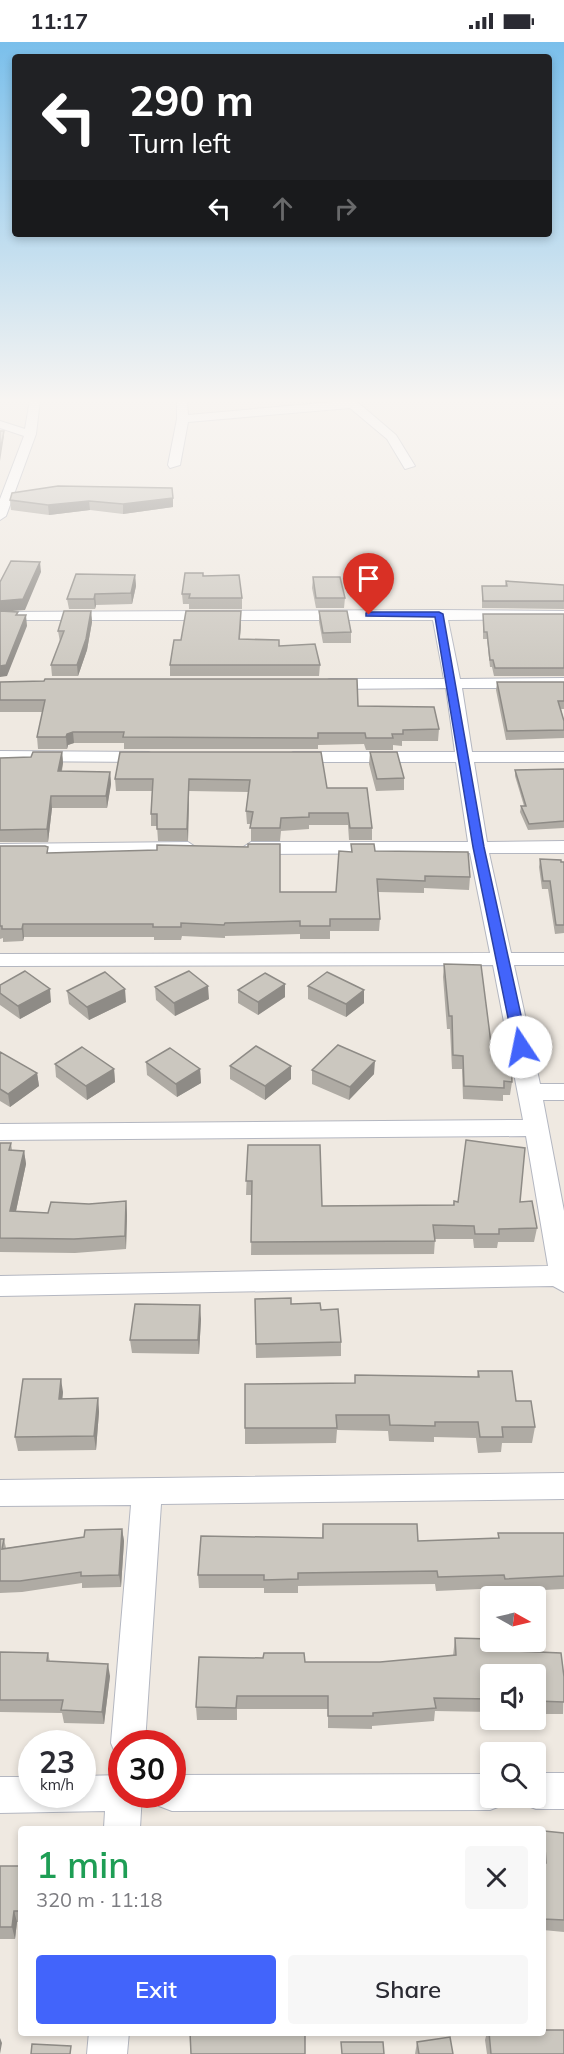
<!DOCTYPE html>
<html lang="en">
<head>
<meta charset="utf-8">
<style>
	:root { --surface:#fff; --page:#f7f7f7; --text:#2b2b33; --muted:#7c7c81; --accent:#4264fb }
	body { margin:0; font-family:Mulish,sans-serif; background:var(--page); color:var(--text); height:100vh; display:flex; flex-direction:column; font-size:22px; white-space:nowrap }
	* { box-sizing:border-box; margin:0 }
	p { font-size:20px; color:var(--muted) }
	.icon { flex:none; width:33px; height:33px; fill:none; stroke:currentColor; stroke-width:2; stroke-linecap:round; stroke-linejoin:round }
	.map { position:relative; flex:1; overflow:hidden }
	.drawer { position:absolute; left:18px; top:1784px; width:528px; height:210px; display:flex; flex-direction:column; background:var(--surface); border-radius:6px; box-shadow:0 3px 9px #0003 }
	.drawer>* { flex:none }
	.top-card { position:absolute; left:12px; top:12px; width:540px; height:183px; border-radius:6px; box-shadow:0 3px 9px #0003; background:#202124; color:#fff; overflow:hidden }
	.needle { width:39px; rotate:98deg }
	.controls { position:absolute; left:480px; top:1544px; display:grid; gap:12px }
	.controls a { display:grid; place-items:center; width:66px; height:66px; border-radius:6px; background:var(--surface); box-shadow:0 3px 9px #0003; font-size:30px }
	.speed { position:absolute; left:18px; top:1688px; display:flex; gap:12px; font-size:30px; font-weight:700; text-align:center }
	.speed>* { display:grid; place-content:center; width:78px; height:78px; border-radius:50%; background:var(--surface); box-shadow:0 3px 9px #0003; line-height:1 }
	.speed small { font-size:15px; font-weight:400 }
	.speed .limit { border:9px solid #d22; background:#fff; color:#111 }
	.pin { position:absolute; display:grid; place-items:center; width:51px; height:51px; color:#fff; margin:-62px -26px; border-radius:50% 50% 50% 0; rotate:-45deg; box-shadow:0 0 6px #0007 }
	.pin .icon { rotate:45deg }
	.me { position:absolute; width:66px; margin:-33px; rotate:349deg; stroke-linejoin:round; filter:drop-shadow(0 0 4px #0008) }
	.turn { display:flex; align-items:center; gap:21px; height:126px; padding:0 18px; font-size:27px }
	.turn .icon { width:78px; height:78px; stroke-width:2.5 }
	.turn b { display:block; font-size:42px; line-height:51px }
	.lanes { display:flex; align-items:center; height:57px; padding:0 18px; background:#0003; justify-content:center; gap:30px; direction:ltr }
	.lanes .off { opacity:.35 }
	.round { display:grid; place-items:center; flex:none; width:63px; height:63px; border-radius:6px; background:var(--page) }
	.overview { display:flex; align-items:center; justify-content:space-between; height:102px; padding:0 18px }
	h1 { font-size:36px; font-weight:600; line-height:45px; color:#1e9e55 }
	.button { display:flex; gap:12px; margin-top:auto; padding:12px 18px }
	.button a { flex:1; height:69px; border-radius:6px; background:var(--accent); color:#fff; font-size:24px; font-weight:600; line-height:69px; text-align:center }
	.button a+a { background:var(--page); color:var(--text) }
	.status { display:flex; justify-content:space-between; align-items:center; height:42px; padding:0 30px; background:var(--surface); direction:ltr }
	.status svg { height:16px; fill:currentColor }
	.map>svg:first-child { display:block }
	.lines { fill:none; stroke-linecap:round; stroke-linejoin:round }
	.minor-casing { stroke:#b4b7c1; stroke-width:2 }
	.minor { fill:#fff; fill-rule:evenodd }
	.wall { fill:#afaba4 }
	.shaded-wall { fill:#8e8b86 }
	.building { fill:#cbc7bf; stroke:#8e8b86; stroke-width:1.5 }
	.route { fill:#4264fb; stroke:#2b41a3; stroke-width:1.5 }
</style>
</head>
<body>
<div class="status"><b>11:17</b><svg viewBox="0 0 49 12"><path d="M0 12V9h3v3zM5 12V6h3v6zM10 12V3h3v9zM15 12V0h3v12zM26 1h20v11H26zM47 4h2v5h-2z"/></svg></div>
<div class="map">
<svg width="564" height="2012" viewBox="0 0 564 2012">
	<rect width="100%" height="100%" fill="#efe9e1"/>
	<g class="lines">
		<defs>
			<path id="minor" d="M30,358h10l-4,34 -30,82 -6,4v-21l24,-63 -24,-8v-7l25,8z
				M177,358h10l1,15 167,-15 41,35 19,31 -10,3 -18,-30 -37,-31 -162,14 -8,43 -10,3 -2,-3 9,-46z
				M439,568l125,1v8l-116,1 12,59 104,-1v10h-102l10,64h92v10h-90l13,80 77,-1v12h-75l22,100h53v12h-50l26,119h24v16h-21l21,111v81l-11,-6 -553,10v-20l548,-10 -22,-130 -526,4v-16l523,-4 -30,-155 -493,1v-12l490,-1 -20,-100 -219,1 -9,-6 9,-6h217l-12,-80h-163l-9,-5 9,-5h162l-9,-64 -117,1 -8,-5 8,-5h115l-11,-59h-433v-8z
				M0,709l149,1 9,5 -9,5 -149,-1z
				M188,800l9,6 -2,4 -195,4v-12z
				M564,1431v26l-403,5 -16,239h-23v15l-6,-3 -5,-12 20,-238 -131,1v-26z
				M536,1731h28v36h-28l-13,-5 -2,-7h15z
				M490,1732v23h16l-3,8 -13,5 -318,1 -13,-5 -5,-12h18v-19z
				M122,1733v19h20l-2,34h-36l1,-17 -105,2v-36h32v17h50v-18z
				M89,1990h40l-2,22h-40z"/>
		</defs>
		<use href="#minor" class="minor-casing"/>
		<use href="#minor" class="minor"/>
	</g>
	<path class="wall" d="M172,446l1,19 -50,7 -33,-4 -41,5 -38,-5 -1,-10z
		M135,533l1,11 -4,18 -36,1 -1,4h-26l-2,-10z
		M204,534l38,22v11h-53v-5h-6l-1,-10z
		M313,535l32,21 -1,10h-28l-4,-20z
		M506,539l58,4v24l-82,-1v-22h23z
		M91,569l1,11 -5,28 -9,26h-26l-1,-11 9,-23 -2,-11z
		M319,569l32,21v11h-28l-4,-21z
		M483,572h81v62h-70l-2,-9h-2l-3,-28h-4z
		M241,580l-1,17 39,1v6l41,19 -1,11h-149v-11l11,-25z
		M0,640l358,24 81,23 -1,12h-36v5l-9,-1v5h-27l-2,-6 -46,1v4h-194v-6h-50l-6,2 -1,4h-29l-1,-12 6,-25h-43z
		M497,640h67v27h-3l3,12v17l-58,2 -10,-50z
		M62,710l1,11 -1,8 48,1 1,12 -4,24h-55l-4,34h-48v-84l31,-1z
		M120,710l207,36 45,40v12h-23l-1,-15h-39v4l-28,2 -1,10h-29v-17h-4l-1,-13 2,-19 -59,-1 -1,50h-30l-1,-15h-6v-12l1,-23h-36l-1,-12z
		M370,710l34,26v12l-28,1 -7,-27z
		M564,727v59l-36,2 -8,-18 1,-6h3l-9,-30v-6z
		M351,802l119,33 -1,13 -45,-2v5l-46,-1 2,27 -1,12h-49v8h-30v-5l-75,2v2l-43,-2 -1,4h-27v-3h-130l-1,4 -20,1v-4l-3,1v-93l49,7 231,39h56l15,-40z
		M540,817l24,3v71l-9,1 -7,-45h-6l-3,-22z
		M444,922l55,91 13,27 -2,13h-7v6l-40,-2 -1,-30h-10l-2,-40h-3l-4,-52z
		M0,943l51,17 -31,17 -20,-14z
		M308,944l56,17 -18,14 -38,-18z
		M155,945l54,12 -34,17 -19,-16z
		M238,948l47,7 -27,18 -20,-12z
		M67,949l59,11 -37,18 -20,-16z
		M0,1010l37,21 2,13 -29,21 -10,-6z
		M146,1020l54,7 1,14 -24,14 -30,-22z
		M55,1022l59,5 1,13 -28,18 -31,-23z
		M230,1024h61v13l-26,21 -35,-21z
		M312,1028l62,4 -25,26 -37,-16z
		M0,1101h11l1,7 12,1 2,13 -10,47 32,2 41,-9 37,-3 1,14 -1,34 -51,4 -75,-1z
		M248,1103l74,61 131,-1 1,-4 66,1 17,26 -3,14h-36l-1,6h-23l-1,-9h-38l-1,15 -183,1 1,-60h-6z
		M255,1257l36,5 50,38v14l-85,2z
		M201,1277l-2,35 -67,-1 -2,-13z
		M478,1329l38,30 19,26 -3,16h-30l-1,9 -23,1 -2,-15 -42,-1v5l-45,-1 -1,-10 -51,-1 -1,13 -91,1v-16l110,-45v-8l122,2z
		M63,1350l-1,7 36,-1 1,14 -3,38 -78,1 -3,-14z
		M323,1482l95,17 80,-3v-5h66v56l-61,3 -1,-4 -66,3 -1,-7 -137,2v7h-34v-5h-65l-1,-13 124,-37z
		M122,1487l2,12 -3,46 -39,1v-5l-60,9 -22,1v-54h4l2,9 78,-11z
		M455,1596l39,12 70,27 -1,37h-27v-40h-46v38l-55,-1 -1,10 -62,5v3l-44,-1v-19h-91v11h-40l-1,-13 109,-45h75l73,-6z
		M0,1610l48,1 2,9 60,14 -6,48 -40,-1 -2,-10 -62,-1z
		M544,1789l20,2v99l-21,-2v-93z
		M0,1824h21v56h-4l-2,17h-15z
		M487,1990h56l21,22h-77l-2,-14z
		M417,2000l36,12h-38z"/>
	<path class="shaded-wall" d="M4,389v5l-4,25v-10z
		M173,456v9l-50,7v-10z
		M89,459l1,9 -41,5 -1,-10z
		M40,520l1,10 -16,38 -25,2v-11z
		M135,533l1,11 -4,18 -1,-11z
		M95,552l1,11 -1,4 -1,-10z
		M91,569l1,11 -5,28 -9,26 -1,-11z
		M241,569v11l-2,28v-11z
		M26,573l1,11 -20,50 -7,1v-11z
		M73,690l1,11 -6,2 -1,4 -1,-12 1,-3z
		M62,710l1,11 -4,20 -1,-12z
		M110,730l1,12 -4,24 -1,-12z
		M189,737v12l-1,50 -1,-12z
		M51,754l1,12 -4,34 -1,-13z
		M23,882l1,13 -1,4 -1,-12z
		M285,942v13l-27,18v-13z
		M208,944l1,13 -34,17 -1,-13z
		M50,947l1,13 -31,17 -2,-13z
		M125,947l1,13 -37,18 -2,-13z
		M364,948v13l-18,14v-13z
		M375,1019l-1,13 -25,26 1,-13z
		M291,1024v13l-26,21v-14z
		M114,1027l1,13 -28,18 -1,-14z
		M200,1027l1,14 -24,14 -1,-13z
		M37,1031l2,13 -29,21 -2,-13z
		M24,1109l2,13 -13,61 -3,-14z
		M126,1159l1,14 -1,34 -1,-13z
		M200,1263l1,14 -2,35 -1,-14z
		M61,1337l2,13 -2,20 -2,-13z
		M98,1356l1,14 -3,38 -2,-14z
		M122,1487l2,12 -3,46 -2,-12z
		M108,1622l2,12 -6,48 -2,-12z
		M14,1869l3,11 -2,17 -3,-12z
		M0,1996l2,5 -2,11z"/>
	<path class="building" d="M0,389h4l-4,20z
		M58,444l114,2 1,10 -50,6 -34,-3 -41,4 -38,-5 2,-7z
		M11,519l29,1 -17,37 -23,2v-19z
		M185,531h18v3l36,-1 3,23h-53l1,-4h-8z
		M76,532l59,1 -4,18 -36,1 -1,5h-27z
		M313,535h27l5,21h-29z
		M506,539l58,4v16h-81l-1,-15h25z
		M0,569l18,1 -2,3h10l-20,50 -6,1z
		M64,569h27l-5,28 -9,26h-26l13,-34h-6z
		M186,569h55l-2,28 40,1v6l36,-2 5,21h-150l4,-25h7z
		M319,569h28l4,21 -28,1z
		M483,572h81v54h-69l-2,-8h-3l-3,-28h-3z
		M45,637h312l1,27 76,1 5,22 -36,1v4h-11l1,4h-27l-1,-5h-47v5l-195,-1 1,-5h-51l-6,2 -1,3h-29l8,-37h-45v-18l44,-1z
		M497,640h67v19h-6l6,20v9l-57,1z
		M33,710h29l-4,19 52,1 -4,24h-55l-4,33 -47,1v-72l31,-1z
		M120,710h201l6,36h40l5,40h-22l-2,-15h-39v4l-28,1 -1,10h-30l3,-16 -7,-1 4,-31 -61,-1 -2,50h-30v-15h-6l2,-35h-38z
		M370,710h27l7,26 -27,1z
		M564,727v52l-35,3 -8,-18h5l-11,-36z
		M248,802h32v48h56l3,-41 13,1 -1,-8h23l1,7 93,1 2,25 -45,-1v5l-48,-2 3,40h-50v7h-30v-5l-75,2 -1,2 -43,-2v4h-28v-3h-130l-1,5h-20v-3h-2v-80h45l3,1 -1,6 110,-3v-5l91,2z
		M540,817l21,1v2h3v63h-8l-6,-44h-7z
		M444,922l37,1 10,78h7l1,12 12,1 1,26 -8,-1v7l-40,-2 -1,-30 -10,-1 -1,-39h-3z
		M25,929l25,18 -32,17 -18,-13v-8z
		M189,929l19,15 -34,17 -19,-16z
		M105,930l20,17 -38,18 -20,-16z
		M327,930l37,18 -18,14 -38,-18z
		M265,931l20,11 -27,18 -20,-12z
		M338,1003l37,16 -25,26 -38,-17z
		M256,1004l35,20 -26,20 -35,-20z
		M82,1005l32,22 -28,17 -31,-22z
		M170,1006l30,21 -24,15 -30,-22z
		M0,1010l37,21 -29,21 -8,-5z
		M466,1098l59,8 -5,54 12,-1 5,27 -38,1v5h-24l-1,-8 -41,-1 2,16 -184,1 1,-61h-6l2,-36h72l2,61 132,-1v-4l4,1z
		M0,1101h11l-2,7 15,1 -14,60 38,2 3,-11 38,2 37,-3 -1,35 -51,3 -74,-1z
		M291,1256v6l29,-1 1,7 17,-1 3,33 -85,2 -1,-45z
		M135,1262l65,1 -2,35h-68z
		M478,1329h34l4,30h15l4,26h-33l1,10h-23l-2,-15h-43v4l-45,-1 -1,-10h-53l1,13h-92v-44l110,-1v-8l124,2z
		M23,1337h38l-2,20 39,-1 -4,38 -79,1z
		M323,1482h94l1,17 81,-3 -1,-5h66v43l-59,3 -1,-4 -66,2 -1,-6 -139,2v6l-34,1v-5h-66l3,-39 122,2z
		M122,1487l-3,46 -38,1v-4l-61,9h-20v-42h4l-2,10 82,-12 1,-7z
		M455,1596l35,1v2h3l1,9 67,3 3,24v25l-28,-1v-27h-46v25l-56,-1 2,10 -63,5v3h-45v-20h-91l-1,12 -40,-1 3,-50 64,1 1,-5h40l1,9h75l76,-7z
		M0,1610l48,1 -1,8 61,3 -6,48 -41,-2 2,-10h-63z
		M544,1789l20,2v87l-21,-1v-56h3z
		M0,1824h21v45h-7l-2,16h-12z
		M543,1988h21v24h-73l-2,-22h54z
		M190,1990h115v22h-114z
		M450,1995l3,17h-34l-2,-12z
		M341,2000h42l1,12h-42z
		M32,2002l39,2 -1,8h-39z"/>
	<linearGradient id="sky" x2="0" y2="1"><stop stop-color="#7abfeb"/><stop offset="0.56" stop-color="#f8f5f2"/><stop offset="1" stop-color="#f8f5f2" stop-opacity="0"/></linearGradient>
	<rect width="564" height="640" fill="url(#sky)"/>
	<path class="route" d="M369,570h70l4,2 41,233 44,200 -2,4 -5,1 -7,-5 -41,-200 -38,-230 -69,-1v-3z"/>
</svg>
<div class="controls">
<a><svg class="needle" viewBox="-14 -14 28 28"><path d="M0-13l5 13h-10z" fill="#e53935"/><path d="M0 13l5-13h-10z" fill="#7c7c81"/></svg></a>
<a><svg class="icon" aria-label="sound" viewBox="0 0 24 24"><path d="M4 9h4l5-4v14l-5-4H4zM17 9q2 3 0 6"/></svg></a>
<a><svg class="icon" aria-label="search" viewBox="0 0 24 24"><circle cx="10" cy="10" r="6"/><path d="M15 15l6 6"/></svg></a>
</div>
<div class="speed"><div>23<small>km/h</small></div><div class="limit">30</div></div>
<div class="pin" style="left:369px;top:573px;background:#d93025"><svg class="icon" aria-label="arrive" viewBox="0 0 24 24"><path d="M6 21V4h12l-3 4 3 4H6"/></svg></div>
<svg class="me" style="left:521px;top:1005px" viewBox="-20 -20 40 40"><circle r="19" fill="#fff"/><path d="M0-13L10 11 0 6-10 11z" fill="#4264fb"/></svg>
<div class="top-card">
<div class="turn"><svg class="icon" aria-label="left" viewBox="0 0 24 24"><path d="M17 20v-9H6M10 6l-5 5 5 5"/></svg><div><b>290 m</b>Turn left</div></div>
<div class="lanes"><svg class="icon" aria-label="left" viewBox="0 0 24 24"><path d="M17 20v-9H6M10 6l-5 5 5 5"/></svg><svg class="icon off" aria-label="ahead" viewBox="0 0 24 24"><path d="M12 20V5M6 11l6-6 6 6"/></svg><svg class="icon off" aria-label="right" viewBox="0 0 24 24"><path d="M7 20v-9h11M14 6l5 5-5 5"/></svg></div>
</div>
<section class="drawer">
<div class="overview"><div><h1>1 min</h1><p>320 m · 11:18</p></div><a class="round"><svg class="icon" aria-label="close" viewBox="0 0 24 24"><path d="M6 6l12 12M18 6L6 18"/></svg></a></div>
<div class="button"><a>Exit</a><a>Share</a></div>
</section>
</div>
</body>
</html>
